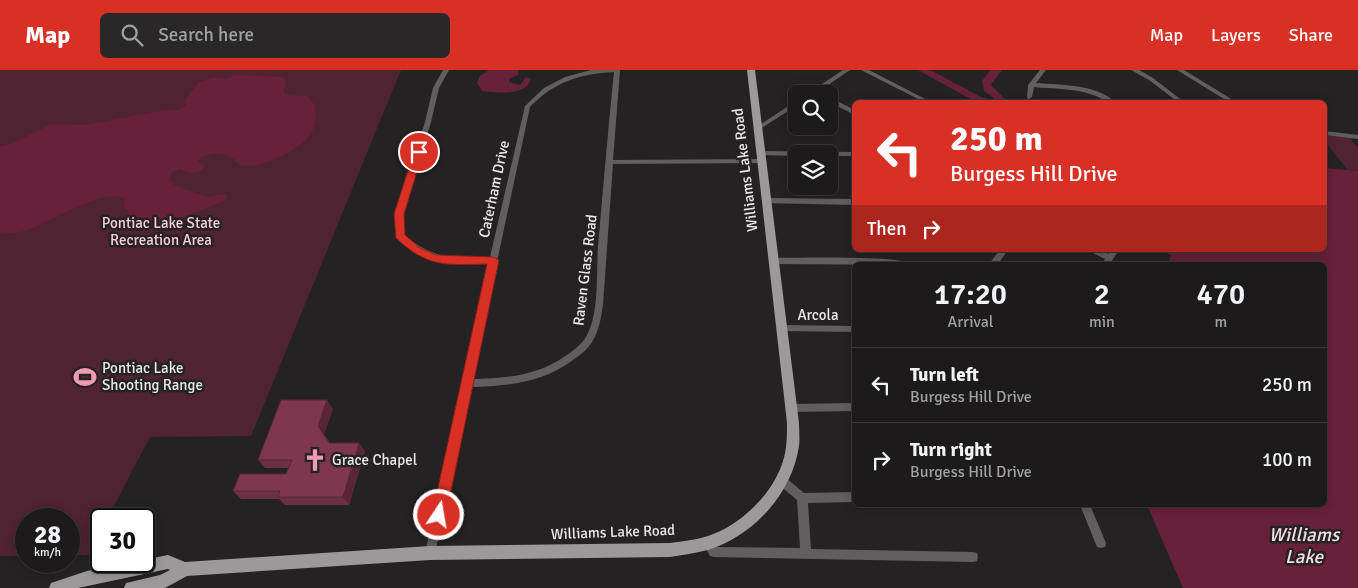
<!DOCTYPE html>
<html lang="en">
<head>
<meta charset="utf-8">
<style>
	:root { --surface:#1c1a1a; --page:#292727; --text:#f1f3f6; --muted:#a0a1a2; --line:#3a3839; --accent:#d93025 }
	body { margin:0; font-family:Signika,sans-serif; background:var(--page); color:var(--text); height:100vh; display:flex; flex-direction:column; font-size:19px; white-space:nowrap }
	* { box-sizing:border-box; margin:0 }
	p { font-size:16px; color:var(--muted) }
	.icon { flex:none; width:28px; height:28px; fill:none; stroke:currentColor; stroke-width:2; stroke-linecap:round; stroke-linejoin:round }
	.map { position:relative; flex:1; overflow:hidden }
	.panel { position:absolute; left:852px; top:192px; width:475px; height:245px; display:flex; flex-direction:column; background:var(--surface); border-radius:8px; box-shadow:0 2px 12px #0003,0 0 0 1px var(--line) }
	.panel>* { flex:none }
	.top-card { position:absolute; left:852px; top:30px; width:475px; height:152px; border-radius:8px; box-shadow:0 2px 12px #0003,0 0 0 1px var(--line); background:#d93025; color:#fff; overflow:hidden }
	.tools { position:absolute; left:788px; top:15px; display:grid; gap:10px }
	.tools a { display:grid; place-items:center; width:50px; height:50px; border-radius:8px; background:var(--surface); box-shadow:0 2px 12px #0003,0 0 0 1px var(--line); font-size:25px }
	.speed { position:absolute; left:15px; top:438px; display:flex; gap:10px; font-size:25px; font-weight:700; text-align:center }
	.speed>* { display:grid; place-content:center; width:65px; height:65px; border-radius:50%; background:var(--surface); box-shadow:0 2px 12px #0003,0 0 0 1px var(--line); line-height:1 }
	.speed small { font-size:12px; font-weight:400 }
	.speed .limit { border:2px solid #111; border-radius:8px; background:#fff; color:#111 }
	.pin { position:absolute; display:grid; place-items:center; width:42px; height:42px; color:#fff; margin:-21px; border:2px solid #fff; border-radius:50%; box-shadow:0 1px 5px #0007 }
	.me { position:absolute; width:55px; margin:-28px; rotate:12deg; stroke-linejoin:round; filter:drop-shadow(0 0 4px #0008) }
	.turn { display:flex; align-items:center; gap:18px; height:105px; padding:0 15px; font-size:22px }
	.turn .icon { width:65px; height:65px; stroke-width:2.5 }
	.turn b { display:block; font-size:35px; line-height:42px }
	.then { display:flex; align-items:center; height:48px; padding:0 15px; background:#0003; gap:10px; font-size:19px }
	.eta { display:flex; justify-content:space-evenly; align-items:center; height:85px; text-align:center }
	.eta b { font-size:30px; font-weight:600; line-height:35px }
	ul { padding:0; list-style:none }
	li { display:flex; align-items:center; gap:15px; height:75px; padding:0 15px; border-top:1px solid var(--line) }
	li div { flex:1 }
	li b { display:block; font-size:19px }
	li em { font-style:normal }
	header { display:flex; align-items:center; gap:30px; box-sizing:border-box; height:70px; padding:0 25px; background:var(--accent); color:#fff }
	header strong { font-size:24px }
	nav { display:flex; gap:28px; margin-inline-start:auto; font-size:18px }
	.search { width:350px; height:45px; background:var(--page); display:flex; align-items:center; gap:12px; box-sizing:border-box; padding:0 18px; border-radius:8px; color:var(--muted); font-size:19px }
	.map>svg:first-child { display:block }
	.green { fill:#502332 }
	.water { fill:#67213a }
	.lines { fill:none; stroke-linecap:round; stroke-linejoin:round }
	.minor { fill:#605e5f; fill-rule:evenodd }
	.major { fill:#9d999a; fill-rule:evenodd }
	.wall { fill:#6d2f44 }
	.shaded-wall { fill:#592637 }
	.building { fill:#7f374f; stroke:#592637 }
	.route { fill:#d93025; stroke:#8d1f18 }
	.labels { text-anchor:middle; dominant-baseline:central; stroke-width:5; stroke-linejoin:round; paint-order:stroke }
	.street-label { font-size:15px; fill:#e9e7e7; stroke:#252223 }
	.park-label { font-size:15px; fill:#f8cbd6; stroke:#252223 }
	.poi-label { font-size:15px; fill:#e9e7e7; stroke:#252223; text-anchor:start }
	.near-water-label { font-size:19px; font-style:italic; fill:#f3dbe1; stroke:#252223 }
</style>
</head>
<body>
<header>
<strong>Map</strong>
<div class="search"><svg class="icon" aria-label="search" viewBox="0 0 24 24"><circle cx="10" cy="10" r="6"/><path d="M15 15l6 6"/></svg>Search here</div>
<nav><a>Map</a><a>Layers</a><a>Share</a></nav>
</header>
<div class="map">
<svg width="1358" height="518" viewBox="0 0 1358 518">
	<rect width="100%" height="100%" fill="#252223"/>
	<path class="green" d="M0,0h401l-150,366 -101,1 -43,82h-6v10l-13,26h-19v-36h-43v37h-26z
		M1325,65l25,3 8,10v23l-10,-1 -23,-28z"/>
	<path class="water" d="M489,0h30l-1,5 -9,4v3l11,3 6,-8 5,2c-4,17 -35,14 -49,12l-5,-8 3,-7z
		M918,0h12l49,26 12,4 3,-2 -10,-7 -2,-10 8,-11h12l-11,15 14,14 11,3 -42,-1z
		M235,5l48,2 3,6 -3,8 3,4 21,1 8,9c1,10 2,20 -5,30 -12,16 -46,32 -65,31 -8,-1 -10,-7 -16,-10 -10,-4 -22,-2 -30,3l-1,2 7,5c-6,10 -16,7 -25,3l-9,4 -1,8 4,4 34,12 17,-3 2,3 -3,4c-15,6 -74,32 -87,22 -6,-5 -9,-13 -14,-18l2,-3 -2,-4c-21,-10 -77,27 -99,33 -8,2 -16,2 -24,3v-87l14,-4 37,-19 34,1 80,-15h13l8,-5 -1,-5 14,-18 15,-5 13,2z
		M1325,98l33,3v417h-175l-36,-83h178v-240h-157l3,-10 -9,-5h163z"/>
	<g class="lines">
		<path class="minor" d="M443,0h6l-10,18 -8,34 -28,92 1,21c31,25 48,23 86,22l35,-151 19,-18 21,-11 26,-7h29l-7,90 149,-1 4,2 -4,2 -149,1 -10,141c-2,13 -4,26 -11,37 -5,8 -12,13 -19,18 -31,23 -65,26 -102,27l-36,166 -1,4 -4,1 -4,-1 -1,-4 64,-290c-34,1 -70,2 -93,-27l-1,-22 30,-92 8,-34zM614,2c-6,58 -11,116 -16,175 -2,26 2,71 -14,93 -5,6 -11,11 -17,15 -30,21 -59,23 -95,24l58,-272c24,-25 49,-33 84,-35z
			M843,0h7l-35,24h-8z
			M861,0h8l62,32h-7z
			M1040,0h6l-10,13c25,2 60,1 79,19 -8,1 -13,-4 -22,-7 -18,-7 -40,-6 -59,-8l-2,10 -3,2 -2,-1 1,-13z
			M1131,0h8l14,8 31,24h-6l-29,-22z
			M1177,0h7l52,32h-7z
			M829,27l26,13v5l-26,-13z
			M796,31v5l-36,23 -2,1 -3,-2z
			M1325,61l33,4v4l-33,-4z
			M759,81l96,1v4h-26v-2h-33v2l-35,-1h-2z
			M766,128l89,1v6l-92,-2 -1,-2z
			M1000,180h8l-11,15h-9z
			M1090,180h11l7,4 3,-4h8l-10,15h-8l4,-6 -14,-7z
			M773,188c22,0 131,-3 142,7l-142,-1 -4,-3z
			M781,255l74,1v6l-74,-1 -3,-1 -1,-2 1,-2z
			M855,333v8l-64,1 -3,-1 -2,-3 2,-3 3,-1z
			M782,406l4,2 18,15 51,-1v10l-47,1 3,46 162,3 4,1 1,4 -1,4 -4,1 -259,-5 -4,-1 -7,-13 1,-4 4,-1 4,1 5,8 83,1 -3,-48 -19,-16 -1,-3 1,-3z
			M1080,435h10l16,38 -1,4 -4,1 -4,-1z"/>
		<path class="major" d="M747,0h8l44,353c0,8 1,15 0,23 -7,48 -46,90 -91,104 -12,3 -26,5 -38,7l-240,3 -243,16 -22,12h-41l2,-5 34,-8 10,-5 -2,-1 -90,19h-29l2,-5 36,-12 81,-16 17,7 245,-16 240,-3c13,-2 26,-3 38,-7 33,-11 65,-42 75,-75 4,-12 4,-25 4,-38z"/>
	</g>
	<path class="wall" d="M333,339l-9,25 6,9h29l6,8 -16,54h-64l-6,-6h-38l-8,-8 53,-17 3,-6h-24l-7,-8z"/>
	<path class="shaded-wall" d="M327,330l6,9 -9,25 11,17 -17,-25z
		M359,373l6,8 -16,54 -6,-8z"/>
	<path class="building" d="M281,330h46l-9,26 11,17h30l-16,54h-65l2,-6h-47l7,-17h46l6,-14h-34z"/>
	<path class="route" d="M419,79l4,3 -19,62 1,21 15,13 16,7 57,2 6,3 -53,255 -2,5 -5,2 -5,-2 -2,-5 55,-251c-41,1 -59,4 -91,-26l-2,-24 20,-62z"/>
	<defs>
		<symbol id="stadium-bare" viewBox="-9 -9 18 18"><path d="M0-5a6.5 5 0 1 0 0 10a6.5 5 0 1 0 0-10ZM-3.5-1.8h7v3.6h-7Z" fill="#f19ab3" stroke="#252223" stroke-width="2.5" paint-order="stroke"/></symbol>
		<symbol id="church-bare" viewBox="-9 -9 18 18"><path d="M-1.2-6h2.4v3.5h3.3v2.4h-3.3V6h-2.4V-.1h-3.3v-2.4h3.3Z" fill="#f19ab3" stroke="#252223" stroke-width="2.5" paint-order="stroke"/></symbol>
	</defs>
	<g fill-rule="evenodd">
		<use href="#stadium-bare" x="69" y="291" width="32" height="32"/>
		<use href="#church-bare" x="299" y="374" width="32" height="32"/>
	</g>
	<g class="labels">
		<g class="street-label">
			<text transform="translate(745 100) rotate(-97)">Williams Lake Road</text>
			<text transform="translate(494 119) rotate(-78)">Caterham Drive</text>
			<text transform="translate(585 200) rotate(-83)">Raven Glass Road</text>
			<text x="818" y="245">Arcola</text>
			<text transform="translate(613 462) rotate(-2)">Williams Lake Road</text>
		</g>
		<g class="park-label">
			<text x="161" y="153">Pontiac Lake State<tspan x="161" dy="17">Recreation Area</tspan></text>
		</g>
		<g class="poi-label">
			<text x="102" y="298">Pontiac Lake<tspan x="102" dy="17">Shooting Range</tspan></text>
			<text x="332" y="390">Grace Chapel</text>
		</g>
		<g class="near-water-label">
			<text x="1304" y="465">Williams<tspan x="1304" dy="22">Lake</tspan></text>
		</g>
	</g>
</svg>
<div class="tools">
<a><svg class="icon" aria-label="search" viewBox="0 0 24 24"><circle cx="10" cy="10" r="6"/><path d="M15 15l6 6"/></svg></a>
<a><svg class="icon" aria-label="layers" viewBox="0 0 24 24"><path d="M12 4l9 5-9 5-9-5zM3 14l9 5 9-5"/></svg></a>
</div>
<div class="speed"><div>28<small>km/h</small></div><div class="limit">30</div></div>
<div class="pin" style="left:419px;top:82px;background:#d93025"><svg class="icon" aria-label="arrive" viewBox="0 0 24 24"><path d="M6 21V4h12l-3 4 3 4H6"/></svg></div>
<svg class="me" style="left:439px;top:445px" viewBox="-20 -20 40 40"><circle r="17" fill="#d93025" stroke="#fff" stroke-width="3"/><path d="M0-11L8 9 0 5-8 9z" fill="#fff"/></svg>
<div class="top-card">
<div class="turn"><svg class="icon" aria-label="left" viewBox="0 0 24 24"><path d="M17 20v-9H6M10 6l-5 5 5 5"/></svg><div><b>250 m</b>Burgess Hill Drive</div></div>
<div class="then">Then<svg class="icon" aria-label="right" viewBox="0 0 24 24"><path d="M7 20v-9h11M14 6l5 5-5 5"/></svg></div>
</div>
<section class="panel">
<div class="eta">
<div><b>17:20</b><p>Arrival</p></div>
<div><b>2</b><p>min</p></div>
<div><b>470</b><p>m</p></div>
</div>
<ul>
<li><svg class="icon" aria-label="left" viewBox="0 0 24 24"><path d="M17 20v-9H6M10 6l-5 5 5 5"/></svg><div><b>Turn left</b><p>Burgess Hill Drive</p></div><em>250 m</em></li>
<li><svg class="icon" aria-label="right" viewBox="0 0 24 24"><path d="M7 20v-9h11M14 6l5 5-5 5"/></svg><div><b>Turn right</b><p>Burgess Hill Drive</p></div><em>100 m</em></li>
</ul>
</section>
</div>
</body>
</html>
